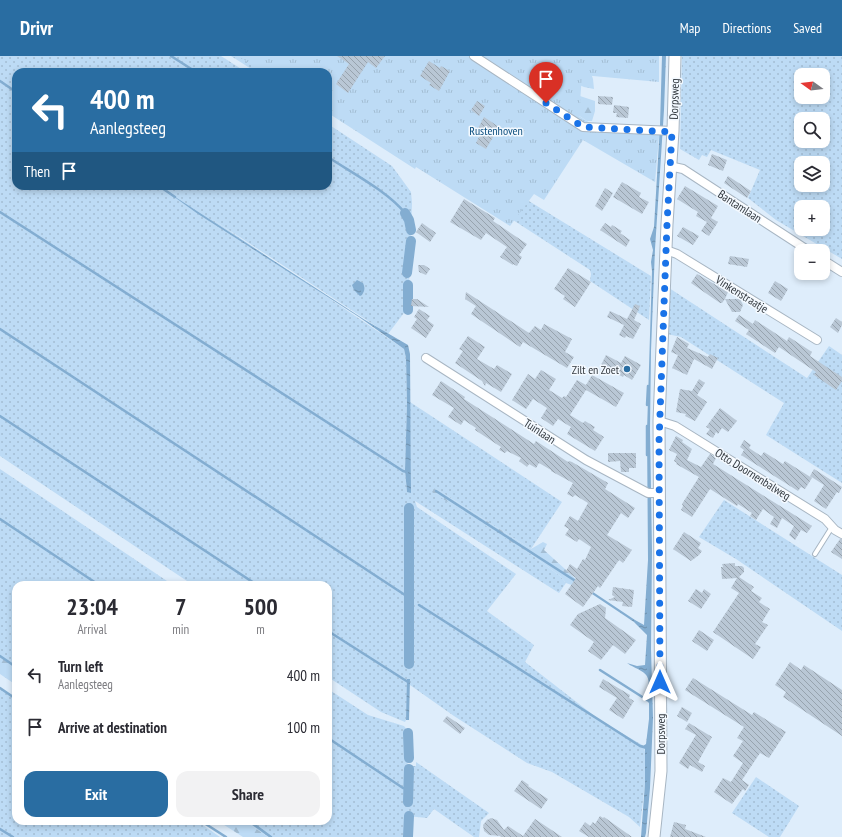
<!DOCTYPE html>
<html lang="en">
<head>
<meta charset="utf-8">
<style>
	:root { --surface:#fff; --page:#f2f2f3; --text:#2b2b33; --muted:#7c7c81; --accent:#296da2 }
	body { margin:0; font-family:"PT Sans Narrow",sans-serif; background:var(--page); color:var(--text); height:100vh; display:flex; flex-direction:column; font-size:15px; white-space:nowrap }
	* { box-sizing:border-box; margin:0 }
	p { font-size:13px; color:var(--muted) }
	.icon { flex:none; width:22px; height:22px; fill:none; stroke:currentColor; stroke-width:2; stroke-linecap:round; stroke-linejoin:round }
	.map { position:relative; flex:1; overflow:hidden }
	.panel { position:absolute; left:12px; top:525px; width:320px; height:244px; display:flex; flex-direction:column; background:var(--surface); border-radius:12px; box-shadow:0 2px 6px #0003 }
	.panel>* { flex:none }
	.guide { position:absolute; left:12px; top:12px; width:320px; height:122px; border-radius:12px; box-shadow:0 2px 6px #0003; background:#296da2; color:#fff; overflow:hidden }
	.needle { width:26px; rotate:285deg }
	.buttons { position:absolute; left:794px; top:12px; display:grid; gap:8px }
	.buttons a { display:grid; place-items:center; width:36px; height:36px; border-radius:8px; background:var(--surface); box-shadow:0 2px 6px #0003; font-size:20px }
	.pin { position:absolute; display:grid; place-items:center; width:34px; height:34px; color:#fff; margin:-41px -17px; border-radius:50% 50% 50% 0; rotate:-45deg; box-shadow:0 0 4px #0007 }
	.pin .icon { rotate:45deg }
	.me { position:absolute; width:44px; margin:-22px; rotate:0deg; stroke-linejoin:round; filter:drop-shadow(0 0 3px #0008) }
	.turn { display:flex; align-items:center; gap:14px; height:84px; padding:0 12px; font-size:18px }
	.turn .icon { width:52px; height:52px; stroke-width:2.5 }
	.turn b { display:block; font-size:28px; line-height:34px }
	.then { display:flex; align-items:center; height:38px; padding:0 12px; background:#0003; gap:8px; font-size:15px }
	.eta { display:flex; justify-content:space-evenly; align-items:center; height:68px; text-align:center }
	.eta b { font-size:24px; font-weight:700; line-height:28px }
	.button { display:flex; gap:8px; margin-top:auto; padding:8px 12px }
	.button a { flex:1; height:46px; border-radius:12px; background:var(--accent); color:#fff; font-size:16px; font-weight:700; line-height:46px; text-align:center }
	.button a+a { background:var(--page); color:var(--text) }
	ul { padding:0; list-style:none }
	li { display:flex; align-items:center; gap:12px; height:52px; padding:0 12px }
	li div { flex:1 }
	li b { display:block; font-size:15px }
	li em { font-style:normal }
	header { display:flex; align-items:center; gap:24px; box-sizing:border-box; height:56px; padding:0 20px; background:var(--accent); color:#fff }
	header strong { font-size:19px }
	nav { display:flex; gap:22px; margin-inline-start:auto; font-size:14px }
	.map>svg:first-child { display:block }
	.grass { fill:url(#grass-dots); fill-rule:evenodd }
	.forest { fill:url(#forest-firs) }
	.park { fill:url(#park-tufts) }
	.water { fill:url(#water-ripples) }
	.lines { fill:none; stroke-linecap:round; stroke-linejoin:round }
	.stream { stroke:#83add1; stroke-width:2.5 }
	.canal { stroke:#83add1; stroke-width:10 }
	.building { fill:url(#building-back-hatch) }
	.lane-casing { stroke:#a8b6c3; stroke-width:6 }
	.street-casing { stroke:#a8b6c3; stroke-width:10 }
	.secondary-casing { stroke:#a8b6c3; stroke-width:13 }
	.lane { stroke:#fff; stroke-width:4 }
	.street { stroke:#fff; stroke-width:8 }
	.secondary { stroke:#fff; stroke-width:11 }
	.route { stroke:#1a73e8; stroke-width:7; stroke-dasharray:0 12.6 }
	.poi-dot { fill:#296da2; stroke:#f3f9ff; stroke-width:1.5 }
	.labels { text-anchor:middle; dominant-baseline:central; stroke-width:3; stroke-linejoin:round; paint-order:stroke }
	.street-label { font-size:12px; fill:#343a40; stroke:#f3f9ff }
	.park-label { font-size:12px; fill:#0d4f7f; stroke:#f3f9ff }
	.poi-label { font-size:12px; fill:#343a40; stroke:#f3f9ff; text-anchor:end }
</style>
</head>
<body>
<header>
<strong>Drivr</strong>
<nav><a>Map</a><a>Directions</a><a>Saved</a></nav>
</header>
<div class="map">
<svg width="842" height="781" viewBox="0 0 842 781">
	<defs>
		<pattern id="grass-dots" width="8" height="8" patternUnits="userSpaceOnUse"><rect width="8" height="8" fill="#bddbf5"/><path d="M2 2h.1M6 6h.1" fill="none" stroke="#a3bdd3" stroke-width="1.8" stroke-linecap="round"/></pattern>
		<pattern id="forest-firs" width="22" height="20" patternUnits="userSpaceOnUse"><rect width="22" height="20" fill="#bddbf5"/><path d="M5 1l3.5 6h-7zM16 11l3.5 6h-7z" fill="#a3bdd3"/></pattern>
		<pattern id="park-tufts" width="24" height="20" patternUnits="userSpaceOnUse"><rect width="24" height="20" fill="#bddbf5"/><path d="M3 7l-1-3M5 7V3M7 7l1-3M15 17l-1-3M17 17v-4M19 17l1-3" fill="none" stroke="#a3bdd3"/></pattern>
		<pattern id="water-ripples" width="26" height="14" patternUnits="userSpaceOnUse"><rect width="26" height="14" fill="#83add1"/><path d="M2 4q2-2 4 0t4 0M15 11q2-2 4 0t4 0" fill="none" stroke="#6c8eab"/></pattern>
		<pattern id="building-back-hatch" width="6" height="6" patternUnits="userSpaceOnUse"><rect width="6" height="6" fill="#b9c7d5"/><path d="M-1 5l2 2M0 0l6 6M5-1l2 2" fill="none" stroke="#97a3ae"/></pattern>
	</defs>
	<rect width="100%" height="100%" fill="#deedfb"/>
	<path class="grass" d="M0,0h221l25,16h-230v114h312v-62l64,42 19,26 1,11 -3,84 -2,22 -19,25 -179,-117 195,132 2,9 1,46 -2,66 2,22 4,-15 -1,-75 152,100 -31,47 -96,-61 94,65 31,23 6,7 -7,10 -144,-92 2,6 99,67 -29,37 47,34 -9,17 76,59 43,25 2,12 -1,25 -5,44 -11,-10 -77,-45 -25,-9 -73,-47 -44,-31v-6l-4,41 -1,2 -24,-10 -53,-35v-92h-135l-193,-129z
		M231,0h61l-9,16h-27z
		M682,0h160v203l-66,-39 -28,-22 12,-28 -49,-20 -4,7 -5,-2 -3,5 -19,-11zM801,19h22v22h-22zM801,63h22v22h-22zM801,107h22v22h-22zM801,151h22v22h-22z
		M524,142l127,78 -2,44 -59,-39 1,-7 -1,-4 -77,-50z
		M669,232l138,90 22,-32 13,9v128l-76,-48 18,-32 -103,-66 -14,-3z
		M0,413l173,116h-157v82l-16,-11z
		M724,444l118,75v56l-106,-72 -37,-22z
		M0,632l16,11v122h181l23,16h-220z
		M328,633l40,26 36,11 4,5 -1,70 4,1v-36h5v-4l73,51 -8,8 -2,16h-5l-40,-28 -7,9 -20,-2 -1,21h-138l-23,-16h83z
		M756,721l43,29 -19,31h-11l-37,-24z"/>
	<path class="forest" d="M488,0l89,39 18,6v10l-3,10h-5z
		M585,0l8,23 1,10 -10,-2 -7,-3z
		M435,432l96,61 12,-7 4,2 -3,6 32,29 9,11 -19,-7 -6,-7 -31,-23 -97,-61z
		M0,600l16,11v18l-16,-11z
		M218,765h27l23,16h-25z"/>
	<path class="park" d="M238,0h421v26l-77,-7 -3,41 14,9 67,1 -5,56 -72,-42 -39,60 -10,-6 -24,32 -94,-59 -1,2 -87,-56v-41h-65z"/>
	<path class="water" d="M662,0h4l-2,54 -9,139 -4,102 -1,78 2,122 -1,98 2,69 -3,70 -4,45 -1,4h-4l4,-54v-34l-2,-3 3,-2 3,-25v-16l-4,-4c0,-5 2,-8 3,-12 4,-16 -12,-17 -21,-24l10,3 8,-1 2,-30 -13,-13 -48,-32 1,-2 48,32 9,5 4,-65 -1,-129 5,-160 -1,-9 2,-12 -3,-11 4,-12 6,-102z
		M166,135l199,129 43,25 2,9 1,139 -4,-1 -2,-22 2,-66 -1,-46 -2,-9 -45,-32 -161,-103z
		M357,224l6,3c2,5 2,7 -1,12l-2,1 -6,-6 -2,-5z
		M407,623h3l-1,41h-3z"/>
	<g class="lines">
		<path class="stream" d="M171,0l25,16
			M0,25l16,11
			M328,101c24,16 59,34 77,56
			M159,130l16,11
			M0,156l403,259 4,1
			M0,273l405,266 4,1
			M647,349l1,-19
			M0,360l257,169
			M647,370v29
			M436,435l141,91
			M0,463l99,66
			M419,549l221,141 7,2
			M328,575l80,51
			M0,600l16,11
			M600,614l47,30
			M0,632l16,11
			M328,682l75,50 6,1
			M201,765l25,16
			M249,765l22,16
			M0,773l13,8"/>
		<path class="canal" d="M405,157l4,7 2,10
			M407,217l4,-32
			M408,254v-25
			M409,608v-156
			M408,677l1,25
			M408,746l1,-33
			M408,781l1,-21"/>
	</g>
	<path class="building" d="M337,0h48l-9,12 -8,-6 -20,31 -12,-9 13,-20z
		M429,5l11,7 1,-2 9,5 -11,20 -10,-6 2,-2 -11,-7z
		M598,40l15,1 -1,8 -14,-1z
		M477,45l8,5 -6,10 -8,-6z
		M614,49l15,2 -1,11 -12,-1 1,-4h-4z
		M484,61l15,10 -13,22 -10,-6 4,-8 -4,-3z
		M712,98l15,6 -4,11 -15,-6z
		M728,120l23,15 -4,7 -23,-15z
		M622,126l19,11 -2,4 10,5 -7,12 -29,-17z
		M685,130l33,20 -7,12 7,4 -9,14 -8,-5 6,-9 -11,-6 2,-4 -21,-13z
		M605,132l8,5 -11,18 -7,-5z
		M464,143l31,19 -2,3 34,23 -8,11 3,2 -5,9 -4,-2v1l-13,-8 7,-10 -21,-14 -5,7 -31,-18z
		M422,167l14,10 -6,9 -14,-10z
		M605,167l6,4 1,-2 10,6 -2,2 10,7 -4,7 -26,-17z
		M683,171l16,9 -6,9 -16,-9z
		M730,200l19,3 -2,8 -19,-3z
		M418,209h6l6,4 -4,6 -7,-3z
		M568,212l23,14 -16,25 -12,-8 2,-3 -11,-7z
		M697,218l31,18 -3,7h15l3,6 -3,7h-8l-7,-13 -3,4h-2l-29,-20z
		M775,225l13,8 -7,12 -13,-8z
		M466,236l63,41 6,-7 6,4 3,-6 28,15 -7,13 9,5 -7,11 -44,-26 -3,5 -49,-33 5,-8 -11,-7z
		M412,243h5l12,8 -18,-1z
		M635,248l5,2 -6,14 7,4 -8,15 -7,-3 -1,2 -6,-3 5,-10 -17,-8 3,-6 17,8z
		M419,253l11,7 -3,4 7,5 -8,13 -15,-10 6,-9 -3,-2z
		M739,259l14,9 2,-4 32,21 2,-4 23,15 -2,4 32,21v4l-6,9 -22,-15 2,-3 -37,-25 -4,6 -29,-19 3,-4 -14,-9z
		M836,262l6,4v3l-4,8 -8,-6z
		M468,280l17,11 -8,12 17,10 3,-4 15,9 -11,18 -15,-9 -1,3 -3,-5 -27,-18 8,-12 -4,-2z
		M677,281l12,7 -2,4 21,9 2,-3 8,4 -6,11 -18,-10 -7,16 -15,-7 6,-13 -7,-3z
		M606,299l15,8 4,-7 16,9 -9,15 -8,-5 -1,2 -22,-12z
		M541,314l15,9 -7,11 13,8 2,-2 2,1 11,-17 9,5 6,-10 32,18 -8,14 -30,-17 -16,25 13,8 2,-2 10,6 -2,3 11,7 -9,14 -28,-17 4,-7 -13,-8 -5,7 -12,-8 6,-10 -14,-9 -7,10 -14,-9 16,-26 7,5z
		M699,323l6,4 -8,12 10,7 -12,19 -10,-5 1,-2 -10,-2 4,-23 12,2z
		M441,325l24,16 -1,2 70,45 2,-3 32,21 1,-1 3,1 36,21 -3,6 30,19 -7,10 -7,-5 -14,22 25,15 -9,13 -4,-3 -19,28 -2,-2 -15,21 -18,-13 11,-16 -10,-7 4,-7 7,5 6,-10 2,1 6,-13 -12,-8 -2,3 -12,-7 4,-6 -5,-3 6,-10 8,5 10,-18 -13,-8 -2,2 -6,-3 6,-11 -22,-12v-1l-12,-7 -3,5 -7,-4 -2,3 -8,-6 2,-3 -14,-7 -2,2 -6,-3 2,-3 -26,-17 1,-2 -12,-8 -3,5 -13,-8 6,-9 -22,-13z
		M720,352l17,13 -9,11 -6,-4 -4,6 -2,-2 -3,6 -7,-4 4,-5 -4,-2z
		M676,380l7,4 -1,2 10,7 -5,11 14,7 9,-13 6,4 -3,6 99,62 -5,7 -6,-3 -6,10 -6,-5 5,-9 -12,-8 -5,10 -7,-4 4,-7 -11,-8 -7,11 -6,-4 2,-3 -14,-9 -1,2 -27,-17 -18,28 -11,-7 2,-4 -1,-2 17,-27 -23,-13 1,-1 -3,-2 3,-7 -8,-4z
		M744,384l7,5 -2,3 12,8 3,-4 19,12 2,-3 27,17 -7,11 -4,-2 -3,4 -57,-36 3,-5 -4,-3z
		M608,397h28v15h-7v4h-8l-1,-11 -12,1z
		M814,413l28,18 -3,6 -2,-1 -11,17 -12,-8 10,-16 -14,-9z
		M684,476l17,11 -3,5 4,3 -3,4 -8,6 -18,-12z
		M840,483h2v20l-11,-7z
		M735,507v3h7l2,2v4l-5,5 15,10 -3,4 11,7 -3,4 11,7 -8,13 6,3 -13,19 6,3 -8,12 -40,-27 26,-39 -8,-5 6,-10 -15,1 -1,-12h2l-1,-3z
		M613,531l21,3 -2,17 -10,-1 1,-4 -15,-2 7,-3 -3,-2z
		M696,533l6,4 2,-4 7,5 -10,15 -13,-8z
		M600,548l6,4 -1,10 31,22 -11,14 -12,-9 -12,15 -13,-9 6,-9 -24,-17 8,-11z
		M699,574l15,10 -7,11 -15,-10z
		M790,606l11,8 3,-5 38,25v46l-59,-39 3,-5 -11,-7z
		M693,622l59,37 2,-3 32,20 -17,26 -9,-5 -18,27 7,5 -4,6 -2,-2 -11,15 -18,-12 9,-14 8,4 12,-19 -10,-7 10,-15 -6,-3 7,-11 -59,-37z
		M603,623l27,16 -1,3 5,3 -11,18 -14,-9 8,-12 -18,-11z
		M682,651l10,6 -5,9 -10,-6z
		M447,660l18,12 -5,6 -17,-13z
		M689,667l23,14 -14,25 7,4 -3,6 -12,-7 -2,4 -9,-6 17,-28 -11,-6z
		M522,724l7,5 -1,1 20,13 -7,10 -27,-18z
		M600,760l3,2 1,-1 28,20h-43l-10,-6 6,-9 5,4 3,-4 2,2z
		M491,762l6,2 7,10 4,-4 15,10 12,-17 27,18h-62l1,-1 -12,-1 -5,-4 -1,-6 4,-5z
		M674,766l12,3 -1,4 21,8h-36z"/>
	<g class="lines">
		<defs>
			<path id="lane" d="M815,498l17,-27"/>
			<path id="street" d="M474,0l109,71 90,4
				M669,110l14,3 126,82
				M666,194l11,4 140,86
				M823,204l19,12
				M426,302l160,102 62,33h11
				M659,365l16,5 150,93 10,11 7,4"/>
			<path id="secondary" d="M654,781l7,-66 -2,-350 8,-197 6,-93 2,-75"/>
		</defs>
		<use href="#lane" class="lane-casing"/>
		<use href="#street" class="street-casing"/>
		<use href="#secondary" class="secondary-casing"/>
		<use href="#lane" class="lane"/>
		<use href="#street" class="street"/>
		<use href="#secondary" class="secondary"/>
	</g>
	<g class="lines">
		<path class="route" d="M546,47l37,24 89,5 -5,92 -8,218 1,240"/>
	</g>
	<circle class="poi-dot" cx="627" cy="313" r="4"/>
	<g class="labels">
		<g class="street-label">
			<text transform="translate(674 43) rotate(-88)">Dorpsweg</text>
			<text transform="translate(740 150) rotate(33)">Bantamlaan</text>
			<text transform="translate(742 238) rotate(32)">Vinkenstraatje</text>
			<text transform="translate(540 375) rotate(33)">Tuinlaan</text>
			<text transform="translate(753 418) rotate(32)">Otto Doornenbalweg</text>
			<text transform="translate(660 678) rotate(-90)">Dorpsweg</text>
		</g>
		<g class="park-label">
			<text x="496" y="74">Rustenhoven</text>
		</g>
		<g class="poi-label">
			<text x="619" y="313">Zilt en Zoet</text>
		</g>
	</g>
</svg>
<div class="buttons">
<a><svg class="needle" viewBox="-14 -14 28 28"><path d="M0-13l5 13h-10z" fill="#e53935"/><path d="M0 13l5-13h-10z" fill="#7c7c81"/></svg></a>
<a><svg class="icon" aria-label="search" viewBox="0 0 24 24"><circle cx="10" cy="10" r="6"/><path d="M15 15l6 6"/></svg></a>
<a><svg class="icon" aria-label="layers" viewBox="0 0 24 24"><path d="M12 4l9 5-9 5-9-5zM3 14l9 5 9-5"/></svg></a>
<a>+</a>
<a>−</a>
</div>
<div class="pin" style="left:546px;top:47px;background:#d93025"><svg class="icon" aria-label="arrive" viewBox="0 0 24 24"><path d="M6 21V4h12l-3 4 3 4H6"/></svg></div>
<svg class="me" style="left:660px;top:626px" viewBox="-20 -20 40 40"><path d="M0-17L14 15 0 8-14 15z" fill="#1a73e8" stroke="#fff" stroke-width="4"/></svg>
<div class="guide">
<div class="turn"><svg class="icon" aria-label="left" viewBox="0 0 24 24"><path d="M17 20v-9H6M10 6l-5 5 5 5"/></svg><div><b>400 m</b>Aanlegsteeg</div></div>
<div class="then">Then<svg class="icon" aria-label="arrive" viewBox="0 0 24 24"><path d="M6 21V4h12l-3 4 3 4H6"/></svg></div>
</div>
<section class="panel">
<div class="eta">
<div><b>23:04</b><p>Arrival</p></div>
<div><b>7</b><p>min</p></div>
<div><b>500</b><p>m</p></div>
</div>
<ul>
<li><svg class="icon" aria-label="left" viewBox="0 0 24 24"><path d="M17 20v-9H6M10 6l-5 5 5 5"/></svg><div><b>Turn left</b><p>Aanlegsteeg</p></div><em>400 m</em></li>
<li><svg class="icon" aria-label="arrive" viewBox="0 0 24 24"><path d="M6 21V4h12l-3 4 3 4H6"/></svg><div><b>Arrive at destination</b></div><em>100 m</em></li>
</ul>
<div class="button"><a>Exit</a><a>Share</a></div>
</section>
</div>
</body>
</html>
